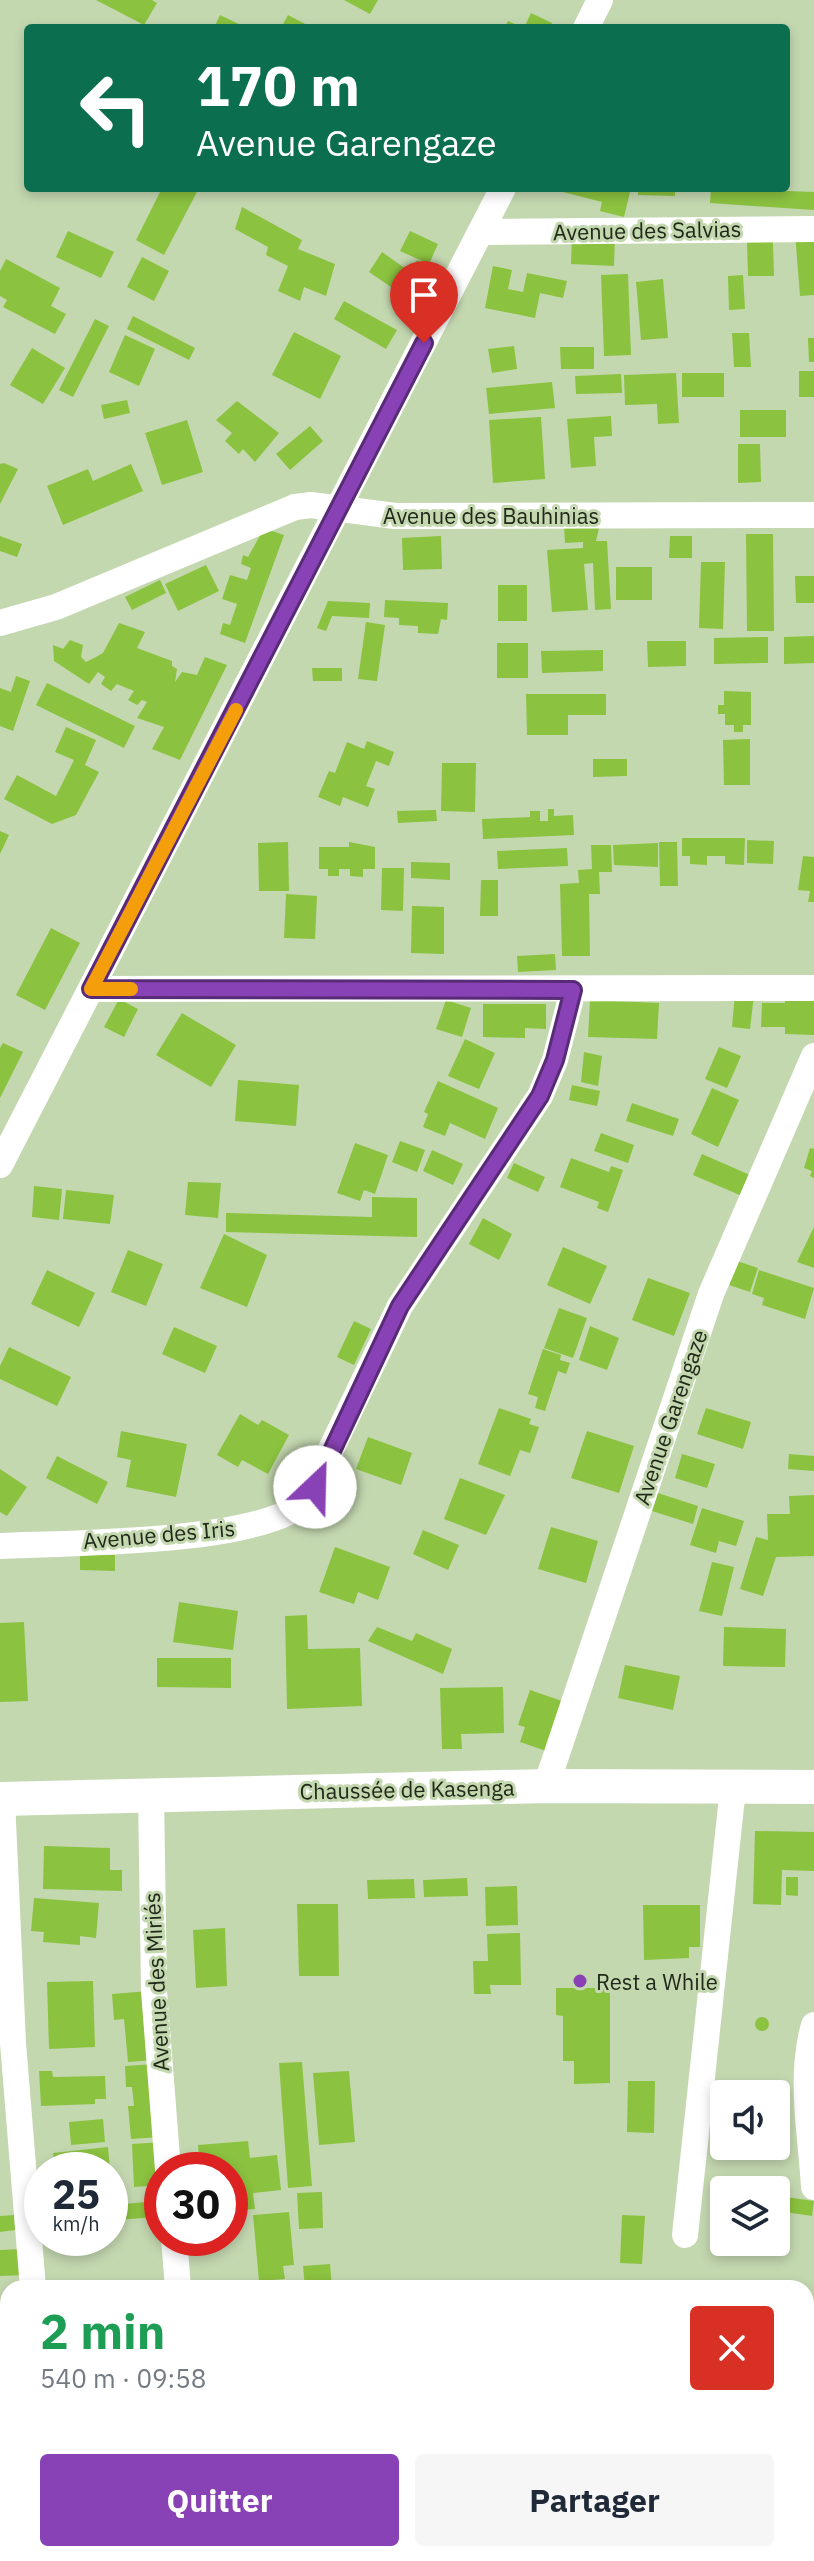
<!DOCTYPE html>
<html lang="fr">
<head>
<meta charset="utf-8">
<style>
	:root { --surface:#fff; --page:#f6f6f7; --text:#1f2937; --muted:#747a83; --accent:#8842b5 }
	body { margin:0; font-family:"IBM Plex Sans",sans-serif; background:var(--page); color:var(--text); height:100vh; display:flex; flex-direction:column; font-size:30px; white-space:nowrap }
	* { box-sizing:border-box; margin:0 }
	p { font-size:26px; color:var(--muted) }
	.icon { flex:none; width:44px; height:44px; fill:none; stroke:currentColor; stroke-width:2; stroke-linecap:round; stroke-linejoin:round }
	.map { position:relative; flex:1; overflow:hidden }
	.drawer { position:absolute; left:0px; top:2280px; width:814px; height:282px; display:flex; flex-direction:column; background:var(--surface); border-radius:24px 24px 0 0; box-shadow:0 4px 12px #0003 }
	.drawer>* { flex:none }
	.hud { position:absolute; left:24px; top:24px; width:766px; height:168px; border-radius:8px; box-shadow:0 4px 12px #0003; background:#0b6e4f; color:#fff; overflow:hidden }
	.tools { position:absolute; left:710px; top:2080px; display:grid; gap:16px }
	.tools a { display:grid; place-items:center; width:80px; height:80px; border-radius:8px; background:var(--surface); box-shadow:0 4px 12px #0003; font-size:40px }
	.speed { position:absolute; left:24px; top:2152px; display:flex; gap:16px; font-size:40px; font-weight:700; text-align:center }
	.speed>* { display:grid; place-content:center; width:104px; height:104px; border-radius:50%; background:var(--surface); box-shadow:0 4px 12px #0003; line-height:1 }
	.speed small { font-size:20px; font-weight:400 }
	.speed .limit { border:12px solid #d22; background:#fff; color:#111 }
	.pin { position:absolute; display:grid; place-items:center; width:68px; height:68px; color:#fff; margin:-82px -34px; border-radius:50% 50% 50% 0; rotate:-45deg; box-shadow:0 0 8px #0007 }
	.pin .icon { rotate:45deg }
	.me { position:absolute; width:88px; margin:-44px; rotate:24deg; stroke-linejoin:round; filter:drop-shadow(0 0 6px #0008) }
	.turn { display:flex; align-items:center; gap:28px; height:168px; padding:0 40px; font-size:36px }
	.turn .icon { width:104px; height:104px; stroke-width:2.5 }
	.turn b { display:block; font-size:56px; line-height:68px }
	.round { display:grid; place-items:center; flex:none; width:84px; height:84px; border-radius:8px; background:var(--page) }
	.overview { display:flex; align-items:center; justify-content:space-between; height:136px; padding:0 40px }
	h1 { font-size:48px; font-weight:700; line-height:60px; color:#1e9e55 }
	.button { display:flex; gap:16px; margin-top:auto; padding:16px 40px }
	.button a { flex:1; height:92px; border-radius:8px; background:var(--accent); color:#fff; font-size:32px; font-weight:700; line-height:92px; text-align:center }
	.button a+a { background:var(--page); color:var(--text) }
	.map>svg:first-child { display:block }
	.building { fill:#8bc23f }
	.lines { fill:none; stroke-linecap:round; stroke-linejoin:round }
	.minor { stroke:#fff; stroke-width:26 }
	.major { stroke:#fff; stroke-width:34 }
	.route-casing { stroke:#582b76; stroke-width:20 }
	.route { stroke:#8842b5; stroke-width:14 }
	.slow { stroke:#f59e0b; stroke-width:14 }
	.poi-dot { fill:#8842b5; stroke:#c4d8b0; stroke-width:3 }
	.labels { text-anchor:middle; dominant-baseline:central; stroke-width:6; stroke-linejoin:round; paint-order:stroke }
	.street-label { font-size:22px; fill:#202819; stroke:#c4d8b0 }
	.poi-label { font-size:22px; fill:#202819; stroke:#c4d8b0; text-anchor:start }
</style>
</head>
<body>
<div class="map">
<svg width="814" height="2561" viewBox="0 0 814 2561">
	<rect width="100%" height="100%" fill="#c4d8b0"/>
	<path class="building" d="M96,0h56l5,3 -13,22z
		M344,0h34l-8,14z
		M531,13l21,10 -2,5h-45l3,-7 16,7z
		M220,15l27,13h-33z
		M288,15l25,13h-32z
		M162,188h37l-35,67 -28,-15z
		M559,188h72l-7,29 -24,-6 2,-9 -43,-11z
		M638,188h37v8l-37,-1z
		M711,188l103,4v18l-104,-7z
		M242,207l60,33 -4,9 37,15 -9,32 -22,-9 -4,14 -22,-10 10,-25 -22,-11 2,-8 -33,-18z
		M68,231l46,21 -13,26 -45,-21z
		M410,231l28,13 -9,20 -29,-13z
		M814,232v63l-14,1 -5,-63z
		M572,234l43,2 -1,30 -43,-2z
		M747,242h26l1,34h-26z
		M382,252l41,29 -13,19 -41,-28z
		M142,257l27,14 -15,30 -27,-14z
		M6,259l54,29 -9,18 15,8 -11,20 -52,-27 4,-7 -7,-4v-25z
		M417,260l12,6 -5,10 -12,-6z
		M493,266l19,4 -4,19 15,3 4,-19 40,8 -4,17 -23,-5 -5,25 -50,-10z
		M628,274l3,81 -27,1 -3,-81z
		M743,275l2,34 -16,1 -1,-34z
		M663,279l5,59 -27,2 -5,-58z
		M344,301l53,29 -11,19 -52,-30z
		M133,316l62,32 -6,12 -62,-31z
		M95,319l14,7 -36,71 -14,-7z
		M294,332l47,24 -21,43 -48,-24z
		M732,333h17l2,34h-17z
		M125,335l30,14 -16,37 -30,-14z
		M808,338h6v24h-5z
		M514,346l3,23 -25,4 -4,-24z
		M560,347h34v22h-33z
		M32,348l33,20 -22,36 -33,-19z
		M799,371h15v26h-15z
		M676,373l3,50 -21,1 -1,-20 -32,1 -1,-30z
		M682,373h42v24h-42z
		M621,374l1,19 -46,1 -1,-18z
		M552,382l3,26 -66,6 -3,-26z
		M127,400l3,13 -26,6 -3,-14z
		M237,401l42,32 -24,29 -12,-13 -4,5 -14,-13 7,-8 -16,-13z
		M740,410h46v27h-46z
		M611,416l1,20 -18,1 2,29 -25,2 -4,-49z
		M541,417l4,62 -52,4 -4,-63z
		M187,420l16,52 -41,13 -17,-52z
		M310,426l13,15 -33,29 -14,-16z
		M738,444h22l1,38 -23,1z
		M4,463l14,6 -18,35v-40z
		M131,464l12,27 -80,34 -16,-39 41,-17 5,12z
		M600,524l-4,17h11l4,68 -16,1 -2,-47 -9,1 4,46 -36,2 -5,-62 36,-2v-6l-18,1 -1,-17z
		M272,531l12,4 -39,108 -25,-9 3,-11 7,2 7,-21 -15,-5 8,-24 17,5 4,-12 -10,-4 2,-9 5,2 14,-25z
		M746,534h27l1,97h-27z
		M0,536l22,8 -5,13 -17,-6z
		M441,536l1,33 -39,1 -1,-32z
		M670,536h22v22h-23z
		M701,562h24l-2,67 -24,-1z
		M206,565l13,26 -41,20 -13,-27z
		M616,567h36v33h-36z
		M795,576h19v27h-18z
		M160,580l6,13 -34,17 -7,-13z
		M498,585h29v36h-29z
		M385,600l63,3 -1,17 -6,-1 -3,15 -20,-1v-7l-19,-1v-7l-15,-1z
		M328,601l42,2 -1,15 -37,-2 -6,15 -9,-3z
		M366,622l19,3 -8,56 -19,-2z
		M119,623l26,9 -8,16 35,13v5l5,3 -2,13 7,-10 15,3 8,-18 22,8 -47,95 -28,-11 12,-22 -27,-9 10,-16 -5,-2 -5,5 -9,-5 6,-9 -17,-7 -6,7 -10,-7 4,-7 -7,-5 -9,12 -35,-23 -1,-16 10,4 7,-9 13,5 -2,12 5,5 8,-4 9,-5z
		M814,636v27l-30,1v-27z
		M768,637v26l-54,1v-26z
		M647,641h39v25l-38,1z
		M497,643h31v35h-31z
		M603,650v21l-61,2 -1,-22z
		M312,668h30v13h-29z
		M16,676l14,5 -17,50 -13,-5v-38l11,4z
		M47,683l88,43 -11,22 -88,-43z
		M724,691l27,1v33h-8v7h-9v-7h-9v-11h-7v-9h6z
		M526,694h80v21h-38v20h-41z
		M66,727l30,13 -11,25 14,7 -23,43 -24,9 -48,-25 13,-24 39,21 18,-36 -19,-8z
		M750,739v46h-26l-1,-45z
		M367,741l27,11 -5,14 -13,-5 -10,25 9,3 -7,18 -25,-10 -3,9 -22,-9 11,-26 6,2 12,-31 17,7z
		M593,759h34v17l-34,1z
		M442,763h34l-1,49 -34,-1z
		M548,809h6v7l19,-1 1,20 -91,4 -1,-20 48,-2v-6h10v10h8z
		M436,810l1,11 -39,2 -1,-12z
		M0,831l9,4 -9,19z
		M682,838h63l-1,27 -19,-1v-8h-18v9l-17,-1v-8h-8z
		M747,840l27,1 -1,23 -26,-1z
		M288,842l1,49h-30l-1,-48z
		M349,842l26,5v22h-12v8l-13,-1v-7h-11v7h-11v-7h-9v-22h30z
		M659,842h18l1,44h-18z
		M658,843v24l-44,-2 -1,-20z
		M591,845h20l1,27h-13l1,22h-11l1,62h-28l-2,-72 19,-1 -1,-13 14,-1z
		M567,848l1,18 -70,3 -1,-18z
		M803,856l11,1v45h-6l2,-11 -12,-1z
		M411,862l39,1v17l-39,-2z
		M382,868h22l-1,43 -22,-1z
		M481,880h17v36h-18z
		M286,894l31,2 -2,43 -31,-1z
		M412,906l32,1v47l-33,-1z
		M51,928l29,15 -35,67 -29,-15z
		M555,954l1,16 -38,2 -1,-16z
		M785,991h29v44l-29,-1v-7h-24l1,-24h23z
		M735,993l19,2 -4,34 -18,-2z
		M119,999l19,10 -14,28 -20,-10z
		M446,1000l25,8 -9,29 -26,-8z
		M590,1000l69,3 -2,36 -69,-2z
		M483,1004h63v25l-21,-1v10l-42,-1z
		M182,1013l54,32 -25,42 -55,-32z
		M465,1039l30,14 -16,36 -31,-13z
		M3,1043l20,9 -23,46v-50z
		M719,1047l22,9 -14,32 -22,-9z
		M584,1052l18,4 -4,30 -17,-4z
		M238,1080l61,5 -3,41 -61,-5z
		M438,1081l60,27 -13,31 -35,-16 -5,13 -22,-9 5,-13 -4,-2z
		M572,1085l28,6 -3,15 -28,-6z
		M712,1088l27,12 -21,47 -27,-13z
		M632,1103l47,16 -6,17 -47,-15z
		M601,1133l33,12 -6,18 -34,-12z
		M400,1141l25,9 -8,22 -25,-10z
		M355,1143l33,12 -13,39 -11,-4 -4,11 -23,-8z
		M810,1148l4,1v29l-4,-2 2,-5 -8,-3z
		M432,1150l31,14 -10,21 -30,-14z
		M702,1154l48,21 -8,21 -49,-21z
		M571,1158l38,14 2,-6 12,4 -15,42 -11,-4 2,-6 -39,-15z
		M514,1163l31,14 -7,15 -31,-14z
		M188,1182l33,1 -3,35 -33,-3z
		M34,1186l28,3 -3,31 -27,-3z
		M66,1190l48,5 -4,29 -47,-5z
		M372,1197l45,1v39l-191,-5v-19l146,4z
		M483,1218l29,16 -13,26 -30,-16z
		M814,1227v41l-17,-6z
		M224,1234l43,21 -20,52 -47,-19z
		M563,1247l44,19 -17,38 -43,-19z
		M128,1250l35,14 -17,42 -35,-14z
		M737,1261l21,7 -8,24 -21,-7z
		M47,1270l48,23 -16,34 -48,-23z
		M759,1270l55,18 -9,31 -43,-14 2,-7 -12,-4z
		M648,1278l42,15 -16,43 -42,-16z
		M559,1308l28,10 -14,40 -29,-10z
		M354,1321l17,8 -17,36 -17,-8z
		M590,1326l29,12 -12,32 -28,-10z
		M174,1327l43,19 -12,27 -43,-19z
		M9,1347l62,30 -14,29 -57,-27v-13z
		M543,1349l18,6 -1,5 10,3 -4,11 -8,-3 -13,40 -10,-3 3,-11 -10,-3z
		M499,1408l32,11 -2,5 10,3 -9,26 -10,-3 -10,26 -32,-12z
		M706,1408l45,14 -8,27 -46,-15z
		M240,1414l18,11 4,-5 27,15 -21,39 -26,-14 -4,7 -21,-12z
		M121,1431l66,13 -11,53 -50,-10 5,-27 -14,-3z
		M587,1431l47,15 -15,47 -48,-15z
		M368,1437l44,16 -11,32 -45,-16z
		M682,1454l33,10 -8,24 -32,-10z
		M789,1454l25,2v15l-26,-2z
		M57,1456l51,26 -11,22 -51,-26z
		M0,1469l27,18 -20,29 -7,-4z
		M460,1478l45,17 -19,40 -42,-16z
		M658,1493l40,13 -5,18 -41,-13z
		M814,1495v61l-38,1 -13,39 -23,-7 16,-52 12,3 -1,-26h23l-1,-18z
		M702,1508l42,13 -8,25 -17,-5 -3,12 -26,-8z
		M551,1527l47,14 -12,42 -48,-14z
		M423,1530l36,15 -11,25 -35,-16z
		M335,1547l55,20 -12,33 -20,-8 -4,12 -35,-12z
		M80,1555h35v16l-35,-1z
		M712,1562l22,5 -12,49 -23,-5z
		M179,1602l59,9 -5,39 -60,-8z
		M307,1615l1,34 52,-1 2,58 -75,3 -2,-93z
		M24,1622l4,79 -28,1v-79z
		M377,1627l35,14 4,-8 36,16 -9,25 -75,-33z
		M724,1627l62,2 -1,38 -62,-1z
		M157,1658h74v30l-74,-1z
		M625,1665l55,11 -7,34 -55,-12z
		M503,1687l1,46 -43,1 1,15h-20l-2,-61z
		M530,1690l35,12 -16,50 -29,-10 5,-15 -7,-2z
		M755,1831l59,1v39l-32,-1 -1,35 -28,-1z
		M44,1846l66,2v22h12v21l-79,-2z
		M786,1877h12v19l-12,-1z
		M467,1878l1,18 -44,1 -1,-17z
		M414,1879l1,19 -47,1 -1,-19z
		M517,1886l1,39 -32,1 -1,-39z
		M34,1898l65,5 -3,35 -16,-2v9l-37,-3 1,-10 -13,-1z
		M297,1904h41l1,72h-40z
		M643,1905h57v42h-11v11l-45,2z
		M225,1928l2,58 -31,2 -3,-58z
		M520,1933l1,52h-31l1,9h-17l-1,-33h15l-1,-27z
		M93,1981l2,66 -46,2 -2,-67z
		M556,1988h54v95l-36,1v-23h-11v-45l-7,-1z
		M149,1991l6,69 -27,2 -4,-43 -10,1 -2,-26z
		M755 2024a7 7 0 1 1 14 0a7 7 0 1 1-14 0Z
		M302,2062l10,124 -24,2 -9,-125z
		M155,2064l6,73 -30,2 -3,-33h6l-2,-19h-6l-1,-21z
		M39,2071h13l1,6 52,-1 1,23h-11v5l-54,2z
		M349,2071l6,71 -36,3 -6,-72z
		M628,2081h27l-1,52 -27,-1z
		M103,2119l2,23 -34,3 -2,-23z
		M248,2141l2,17 27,-3 4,35 -28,3 2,16 -25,2v-41h-30l-2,-25z
		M162,2142v43l-28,2 -2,-43z
		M108,2147l2,23h-55l-2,-17z
		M322,2192l1,36 -24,1 -2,-36z
		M779,2196l35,5 -2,15 -34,-5z
		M154,2201l2,16 -39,3 -2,-15z
		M289,2212l5,53 -11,1 2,13 -26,2 -6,-66z
		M14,2215l1,15 -15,2v-16z
		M622,2215l23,1 -3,48 -22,-1z
		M22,2249l4,26 -26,1v-26z
		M330,2264l2,24h-27l-2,-22z
		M8,2439v43h-4l-1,-7h-3v-35z
		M8,2551l29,3 1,7h-38v-9z
		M118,2554h69l1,7h-70z
		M219,2554h36v7h-36z
		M261,2554h34l1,7h-35z"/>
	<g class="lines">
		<path class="minor" d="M586,28l14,-28
			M481,232l333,-3
			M0,623l56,-16 239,-100 16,-2 84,11 419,-1
			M91,989l723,-1
			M0,1165l503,-977
			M0,1546c67,-3 260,-2 306,-45l94,-195 140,-210 15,-36 18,-70
			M546,1786l165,-492 103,-238
			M151,1794l3,197 14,179
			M2,1799l11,244 20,245
			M814,2025c-15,53 -3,108 0,162
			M685,2235l48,-447
			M174,2238l4,50
			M806,2370l8,-17
			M806,2491l8,-1
			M55,2554l1,7
			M539,2561l9,-7"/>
		<path class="major" d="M0,1799l546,-13 268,1"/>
	</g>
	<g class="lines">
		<defs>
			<path id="route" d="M315,1487l85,-181 140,-210 15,-36 18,-70 -482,-1 333,-646"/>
		</defs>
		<use href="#route" class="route-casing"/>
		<use href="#route" class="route"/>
		<path class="slow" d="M131,989h-40l145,-279"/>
	</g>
	<circle class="poi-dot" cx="580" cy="1981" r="8"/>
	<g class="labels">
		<g class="street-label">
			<text transform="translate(647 230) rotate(-1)">Avenue des Salvias</text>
			<text x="491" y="515">Avenue des Bauhinias</text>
			<text transform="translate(670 1417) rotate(-71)">Avenue Garengaze</text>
			<text transform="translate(159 1534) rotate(-5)">Avenue des Iris</text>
			<text transform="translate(407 1789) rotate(-1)">Chaussée de Kasenga</text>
			<text transform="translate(156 1982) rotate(-93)">Avenue des Miriés</text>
		</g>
		<g class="poi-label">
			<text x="596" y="1981">Rest a While</text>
		</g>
	</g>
</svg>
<div class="tools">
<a><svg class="icon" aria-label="sound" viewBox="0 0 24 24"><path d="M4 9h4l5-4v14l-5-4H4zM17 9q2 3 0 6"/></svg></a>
<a><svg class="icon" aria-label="layers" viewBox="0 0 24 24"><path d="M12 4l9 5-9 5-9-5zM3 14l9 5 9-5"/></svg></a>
</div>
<div class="speed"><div>25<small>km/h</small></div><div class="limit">30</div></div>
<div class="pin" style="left:424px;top:343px;background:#d93025"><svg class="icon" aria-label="arrive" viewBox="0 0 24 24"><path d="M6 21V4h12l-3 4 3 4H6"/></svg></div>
<svg class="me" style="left:315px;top:1487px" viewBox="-20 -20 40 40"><circle r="19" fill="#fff"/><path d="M0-13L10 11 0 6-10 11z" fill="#8842b5"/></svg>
<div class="hud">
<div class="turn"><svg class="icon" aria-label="left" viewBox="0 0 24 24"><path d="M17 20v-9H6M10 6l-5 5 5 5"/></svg><div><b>170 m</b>Avenue Garengaze</div></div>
</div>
<section class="drawer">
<div class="overview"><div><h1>2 min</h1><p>540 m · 09:58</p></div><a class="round" style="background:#d93025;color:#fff"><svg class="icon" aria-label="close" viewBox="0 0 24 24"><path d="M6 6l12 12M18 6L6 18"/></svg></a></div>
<div class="button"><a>Quitter</a><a>Partager</a></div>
</section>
</div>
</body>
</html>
